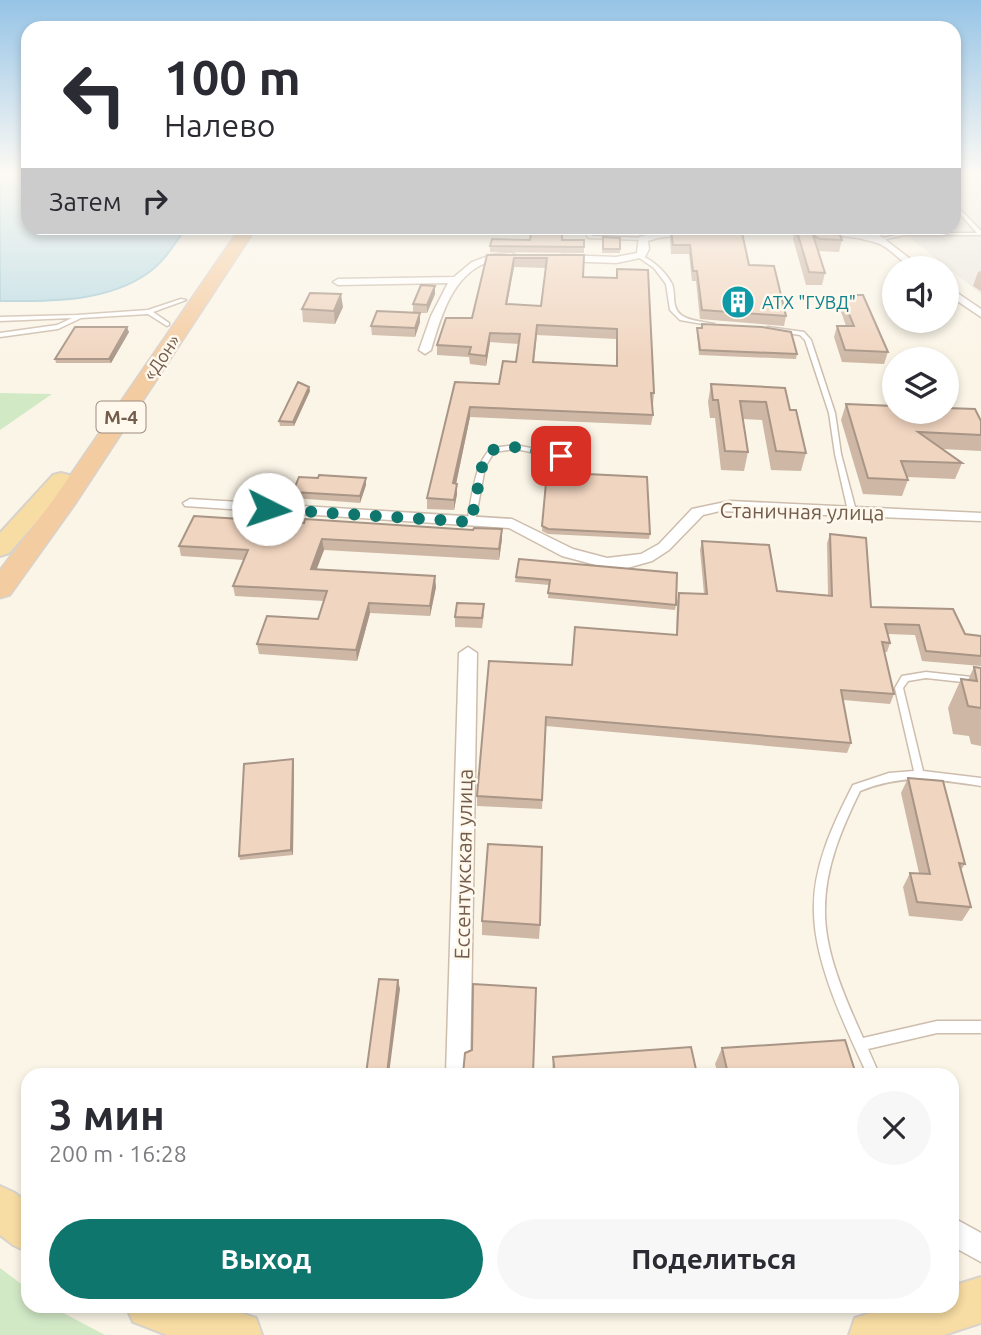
<!DOCTYPE html>
<html lang="ru">
<head>
<meta charset="utf-8">
<style>
	:root { --surface:#fff; --page:#f7f7f7; --text:#2b2b33; --muted:#7c7c81; --accent:#0f766e }
	body { margin:0; font-family:Ubuntu,sans-serif; background:var(--page); color:var(--text); height:100vh; display:flex; flex-direction:column; font-size:26px; white-space:nowrap }
	* { box-sizing:border-box; margin:0 }
	p { font-size:23px; color:var(--muted) }
	.icon { flex:none; width:38px; height:38px; fill:none; stroke:currentColor; stroke-width:2; stroke-linecap:round; stroke-linejoin:round }
	.map { position:relative; flex:1; overflow:hidden }
	.details { position:absolute; left:21px; top:1068px; width:938px; height:245px; display:flex; flex-direction:column; background:var(--surface); border-radius:21px; box-shadow:0 4px 10px #0003 }
	.details>* { flex:none }
	.guide { position:absolute; left:21px; top:21px; width:940px; height:214px; border-radius:21px; box-shadow:0 4px 10px #0003; background:#fff; color:var(--text); overflow:hidden }
	.tools { position:absolute; left:882px; top:256px; display:grid; gap:14px }
	.tools a { display:grid; place-items:center; width:77px; height:77px; border-radius:50%; background:var(--surface); box-shadow:0 4px 10px #0003; font-size:35px }
	.pin { position:absolute; display:grid; place-items:center; width:60px; height:60px; color:#fff; margin:-30px; border-radius:14px; box-shadow:0 4px 10px #0006 }
	.me { position:absolute; width:77px; margin:-38px; rotate:94deg; stroke-linejoin:round; filter:drop-shadow(0 0 5px #0008) }
	.turn { display:flex; align-items:center; gap:24px; height:147px; padding:0 28px; font-size:32px }
	.turn .icon { width:91px; height:91px; stroke-width:2.5 }
	.turn b { display:block; font-size:49px; line-height:60px }
	.then { display:flex; align-items:center; height:66px; padding:0 28px; background:#0003; gap:14px; font-size:26px }
	.round { display:grid; place-items:center; flex:none; width:74px; height:74px; border-radius:37px; background:var(--page) }
	.overview { display:flex; align-items:center; justify-content:space-between; height:119px; padding:0 28px }
	h1 { font-size:42px; font-weight:700; line-height:52px }
	.primary-button { display:flex; gap:14px; margin-top:auto; padding:14px 28px }
	.primary-button a { flex:1; height:80px; border-radius:42px; background:var(--accent); color:#fff; font-size:28px; font-weight:700; line-height:80px; text-align:center }
	.primary-button a+a { background:var(--page); color:var(--text) }
	.map>svg:first-child { display:block }
	.industrial { fill:#ece7e0 }
	.green { fill:#d2e9c6 }
	.water { fill:#bcdce4; stroke:#a3cbd6; stroke-width:2 }
	.lines { fill:none; stroke-linecap:round; stroke-linejoin:round }
	.service-casing { stroke:#cdbdad; stroke-width:3 }
	.minor-casing { stroke:#cdbdad; stroke-width:3 }
	.primary-casing { stroke:#d8d2cd; stroke-width:4 }
	.trunk-casing { stroke:#d8d2cd; stroke-width:3 }
	.service { fill:#fff; fill-rule:evenodd }
	.minor { fill:#fff; fill-rule:evenodd }
	.primary { fill:#f7dca3; fill-rule:evenodd }
	.trunk { fill:#f4cca2; fill-rule:evenodd }
	.wall { fill:#ceb7a5; fill-rule:evenodd }
	.shaded-wall { fill:#a89586 }
	.building { fill:#f0d5c0; stroke:#a89586; stroke-width:2; fill-rule:evenodd }
	.route { stroke:#0f766e; stroke-width:12; stroke-dasharray:0 21.6 }
	.labels { text-anchor:middle; dominant-baseline:central; stroke-width:5; stroke-linejoin:round; paint-order:stroke }
	.far-culture-label { font-size:18px; fill:#0d838f; stroke:#fef8ed; text-anchor:start }
	.far-street-label { font-size:18px; fill:#745d4c; stroke:#fef8ed }
	.shield { fill:#fef8ed; stroke:#9d8c7c; stroke-width:2 }
	.shield-label { font-size:19px; font-weight:bold; fill:#745d4c }
	.street-label { font-size:21px; fill:#745d4c; stroke:#fef8ed }
</style>
</head>
<body>
<div class="map">
<svg width="981" height="1335" viewBox="0 0 981 1335">
	<rect width="100%" height="100%" fill="#fbf5e7"/>
	<path class="industrial" d="M954,175h27v119l-83,-66h56z"/>
	<path class="green" d="M0,393l52,1 -52,36z
		M0,1268l28,21v17h22l55,29h-105z"/>
	<path class="water" d="M0,175h28v53h158c-11,15 -22,34 -38,45 -42,30 -100,28 -148,28z"/>
	<g class="lines">
		<defs>
			<path id="service" d="M954,203l27,28v4h-77l-26,6 -2,-1 28,-7h73l-23,-26z
				M588,228h4v8l51,2 2,1 -2,1 -54,-2 -2,-1z
				M638,255c12,2 28,17 34,29 4,10 -1,23 9,31 8,6 23,7 33,9v2l-34,-6 -10,-10 -4,-26 -12,-16 -16,-11z
				M181,299l5,1 -33,12 16,11v2l-2,1 -19,-12 -67,4 -23,11 -58,8v-4l57,-8 15,-7 -72,3v-4l77,-2 71,-5z
				M768,327l36,5 7,8 24,73 6,41 15,57 -1,2h-3l-4,-2 -13,-57 -6,-41 -24,-73 -5,-5 -34,-5 -1,-1z
				M516,445l68,14 3,2 -3,2 -68,-14 -22,3 -9,15 -10,55 -4,2h-3l-1,-2c5,-22 7,-60 25,-74z
				M926,672l55,6v6l-55,-6 -18,3 -5,7 20,83 58,7v8c-47,-7 -75,-13 -121,5 -18,37 -35,76 -35,118 -1,43 21,91 38,129l74,-17h44v12h-44l-69,16 11,25h-12c-21,-46 -52,-109 -53,-161 -2,-45 19,-89 39,-128l36,-12 25,-2 -19,-83 7,-12z"/>
			<path id="minor" d="M742,228h71l57,7 -5,-4 5,-3 52,40c-21,0 -27,-19 -45,-25 -48,-16 -168,-13 -219,-5l-10,3 1,8 -4,8 -29,6 -54,-2 -5,-3 5,-3 54,2 21,-4 2,-16 11,-3z
				M510,253l4,1v4c-12,2 -22,2 -33,7 -31,16 -41,55 -50,85l-6,4 -6,-4 12,-34 17,-33 -110,2 -5,-3 5,-3 116,-2 18,-15 19,-7z
				M947,286l34,23v8l-34,-23z
				M190,499l322,20 61,30 34,9 34,-4 18,-10 33,-35 38,-8 251,12v8l-261,-10 -17,4 -34,35 -17,11 -25,7h-20l-45,-12 -53,-28 -324,-22 -2,-3z
				M468,647l9,6 -7,421h-24l13,-421z
				M952,1217l29,16v29l-29,-16z"/>
			<path id="primary" d="M61,473l8,2 3,5 -3,5 -60,68 -9,3v-23l53,-58z
				M0,1186l15,7 13,10v49l-15,-7 -13,-10z
				M981,1277v46l-37,12h-95l6,-17 36,-12h61v-20z
				M126,1306h94l36,12 6,17h-95l-34,-13z"/>
			<path id="trunk" d="M240,228h16l-181,276 -65,91 -10,3v-28l54,-71z"/>
		</defs>
		<use href="#service" class="service-casing"/>
		<use href="#minor" class="minor-casing"/>
		<use href="#primary" class="primary-casing"/>
		<use href="#trunk" class="trunk-casing"/>
		<use href="#service" class="service"/>
		<use href="#minor" class="minor"/>
		<use href="#primary" class="primary"/>
		<use href="#trunk" class="trunk"/>
	</g>
	<path class="wall" d="M605,228h87l-32,2 -29,-1v6l-26,-1z
		M795,228l47,12 -3,12 -21,-1 7,22 -3,12h-16l-13,-46z
		M671,230l78,35 37,51 -2,10 -84,-7 -4,-38h-4l-3,-27h-18l-1,-15z
		M603,237l17,1v15h-18z
		M530,240h54v13l-94,-1v-6z
		M487,255h97l-1,22 33,1 1,-9 37,124 -1,11h-1l1,11 -2,10 -181,-8 -14,66 1,1v10l-3,16 -27,-1v-11l28,-116 44,2 17,-22 3,-18 -29,-2 -4,24 -16,-2 -1,-7 -32,-2v-10l35,-27zM514,267l32,1 -5,38 -34,-2zM537,335l79,4v27l-82,-4z
		M981,271v20l-8,-5 5,-14z
		M435,294l-8,19h-14v-9z
		M841,295l47,57 -4,12 -42,-2 -8,-25 3,-11h9l-7,-20z
		M343,307l-8,17 -32,-2 -1,-13z
		M420,322l-5,15 -43,-2 -1,-9z
		M702,324l95,30 -1,5 -97,-4 -2,-23v-4h4z
		M129,332l-18,31h-55l-1,-4z
		M711,384l79,26 16,43 -5,18 -30,-1 -9,-50 -19,-1 5,33 -4,19 -23,-1 -6,-52h-5l-2,-16z
		M309,387l1,4 -16,35h-14l-1,-5z
		M846,404l135,17v30l-39,-2 20,14 -7,16 -48,-2 1,3 -6,16 -39,-2 -22,-74z
		M547,472l103,62 -1,5 -101,-5 -6,-3z
		M318,478h48v7l-6,18 -66,-5 -1,-6z
		M304,523l169,7 29,9 -3,21 -175,-10 -8,19 120,18 -6,29 -60,-3 -13,48 -98,-7 -2,-10 61,-25 6,-18 -89,-5 -2,-10 11,-26 -63,-4 -2,-10z
		M830,534l41,73 94,27 16,2v30l-59,-5 -7,-26 -27,-1 2,9 -3,9h-3l10,42 -4,10 -47,-4 8,43 -4,10 -301,-27 -4,83 -65,-3v-10l95,-131 104,-30 1,-33 2,-9 25,1 -4,-44 2,-9 75,50 51,4 -1,-52z
		M519,559l157,46 -1,5 -127,-12 1,-13 -34,-3z
		M484,614l-2,14 -27,-1v-10z
		M974,667l7,1v78l-10,-2 -2,-8 -16,-2 -5,-26 13,-29 7,1z
		M294,764l-1,91 -53,5 -1,-4z
		M908,778l57,86 -4,6 10,37 -9,14 -53,-5 -6,-29 7,-14h9l-18,-80z
		M482,921l58,4 -1,14 -57,-4z
		M722,1048l134,26h-138l-3,-10z
		M553,1057l144,17h-145z"/>
	<path class="shaded-wall" d="M514,258v9l-9,47 1,-10z
		M435,286v8l-8,19v-8z
		M341,294l2,13 -8,17 -1,-13z
		M420,313v9l-5,15v-9z
		M127,327l2,5 -18,31 -2,-4z
		M490,333v9l-4,24v-10z
		M309,387l1,4 -16,35 -1,-4z
		M470,407v10l-16,77 -1,-11z
		M366,478v7l-6,18v-7z
		M457,484v10l-3,16v-10z
		M502,529v10l-3,21v-11z
		M322,539l2,11 -11,29 -2,-10z
		M435,576l1,11 -6,29v-10z
		M369,603l1,10 -13,48 -1,-11z
		M293,759l1,5 -1,91 -2,-5z
		M398,980l2,9 -11,85h-2z"/>
	<path class="building" d="M532,228h30v12h22v7l-94,-1 2,-7 38,1z
		M605,228h26v3l-26,-1z
		M707,228h34l8,37 25,1 12,50 -84,-6 -5,-39h-4l-3,-26h-17l-2,-15z
		M796,228h41l5,12 -22,-1 -7,-4 12,38 -16,-1z
		M603,237l17,1v11h-17z
		M487,255h97l-1,22 34,1v-9l31,1 6,123h-3l2,22 -183,-8 -17,76 4,1 -3,16 -27,-2 28,-116 44,2 4,-23 13,1 4,-28 -30,-1 -4,23 -17,-2 2,-7 -34,-2 9,-27h26zM514,258h33l-6,48 -35,-2zM537,325l80,4v37l-84,-4z
		M421,285l14,1 -8,19 -14,-1z
		M310,293l31,1 -7,17 -32,-2z
		M841,295h22l25,57 -43,-2 -8,-24h17z
		M377,311l43,2 -5,15 -44,-2z
		M702,324l60,3 29,5 6,22 -97,-4 -3,-22h5z
		M75,327h52l-18,32h-54z
		M298,382l11,5 -16,35 -14,-1z
		M711,384l74,4 5,22h6l10,43 -30,-2 -10,-49 -26,-1 8,51 -23,-1 -7,-51h-5z
		M846,404l48,2v5h53v-3l28,1 6,12v14l-63,-3 44,31 -61,-2 7,19 -40,-2z
		M547,472l100,5 3,57 -102,-5 -6,-3z
		M319,475l47,3 -6,18 -67,-4 6,-15 19,1z
		M194,516l110,7 1,-4 168,11 1,-2 28,1 -3,20 -177,-10 -11,30 124,7 -5,30 -61,-3 -13,47 -99,-6 10,-28 51,3 9,-28 -94,-5 15,-36 -69,-4z
		M830,534l36,4 5,69 82,2 12,25 16,2v20l-55,-5 -7,-26 -34,-1 5,19 -8,-1 12,52 -53,-4 10,53 -305,-26 -4,83 -65,-4 12,-135 83,4 3,-38 102,8 2,-42 28,1 -5,-53 67,4 8,46 55,5z
		M519,559l158,14 -1,32 -128,-12 2,-13 -34,-3z
		M457,603l27,1 -2,14 -27,-1z
		M974,667l7,1v40l-13,-2 -7,-27 16,2z
		M293,759l-2,91 -52,6 5,-92z
		M908,778l35,3 22,83 -6,-1 12,44 -54,-5 -7,-29 20,1z
		M488,844l54,3 -2,78 -58,-4z
		M379,979l19,1 -11,94h-21z
		M473,984l63,4 -3,86h-70l2,-21 7,-3z
		M845,1040l11,34h-128l-6,-26z
		M691,1047l6,27h-142l-2,-17z"/>
	<linearGradient id="sky" x2="0" y2="1"><stop stop-color="#96c4e6"/><stop offset="0.48" stop-color="#fdfaf4"/><stop offset="1" stop-color="#fdfaf4" stop-opacity="0"/></linearGradient>
	<rect width="981" height="362" fill="url(#sky)"/>
	<g class="lines">
		<path class="route" d="M268,509l203,13 11,-55 10,-17 24,-3 45,9"/>
	</g>
	<defs>
		<symbol id="building-disc" viewBox="-11 -11 22 22"><circle r="9.5" fill="#0f9aa8" stroke="#fef8ed"/><path d="M-4-6H4V6H1V3H-1V6H-4ZM-2.5-4.3h1.7v1.8h-1.7ZM.8-4.3h1.7v1.8H.8ZM-2.5-1h1.7V.8h-1.7ZM.8-1h1.7V.8H.8Z" fill="#fff"/></symbol>
	</defs>
	<g fill-rule="evenodd">
		<use href="#building-disc" x="719" y="283" width="38" height="38"/>
	</g>
	<g class="labels">
		<g class="far-culture-label">
			<text x="762" y="302">АТХ "ГУВД"</text>
		</g>
		<g class="far-street-label">
			<text transform="translate(161 357) rotate(-56)">«Дон»</text>
		</g>
		<rect class="shield" x="96.5" y="401.5" width="49" height="31" rx="5"/>
		<g class="shield-label">
			<text x="121" y="417">М-4</text>
		</g>
		<g class="street-label">
			<text transform="translate(802 511) rotate(1)">Станичная улица</text>
			<text transform="translate(463 864) rotate(-89)">Ессентукская улица</text>
		</g>
	</g>
</svg>
<div class="tools">
<a><svg class="icon" aria-label="sound" viewBox="0 0 24 24"><path d="M4 9h4l5-4v14l-5-4H4zM17 9q2 3 0 6"/></svg></a>
<a><svg class="icon" aria-label="layers" viewBox="0 0 24 24"><path d="M12 4l9 5-9 5-9-5zM3 14l9 5 9-5"/></svg></a>
</div>
<div class="pin" style="left:561px;top:456px;background:#d93025"><svg class="icon" aria-label="arrive" viewBox="0 0 24 24"><path d="M6 21V4h12l-3 4 3 4H6"/></svg></div>
<svg class="me" style="left:268px;top:509px" viewBox="-20 -20 40 40"><circle r="19" fill="#fff"/><path d="M0-13L10 11 0 6-10 11z" fill="#0f766e"/></svg>
<div class="guide">
<div class="turn"><svg class="icon" aria-label="left" viewBox="0 0 24 24"><path d="M17 20v-9H6M10 6l-5 5 5 5"/></svg><div><b>100 m</b>Налево</div></div>
<div class="then">Затем<svg class="icon" aria-label="right" viewBox="0 0 24 24"><path d="M7 20v-9h11M14 6l5 5-5 5"/></svg></div>
</div>
<section class="details">
<div class="overview"><div><h1>3 мин</h1><p>200 m · 16:28</p></div><a class="round"><svg class="icon" aria-label="close" viewBox="0 0 24 24"><path d="M6 6l12 12M18 6L6 18"/></svg></a></div>
<div class="primary-button"><a>Выход</a><a>Поделиться</a></div>
</section>
</div>
</body>
</html>
